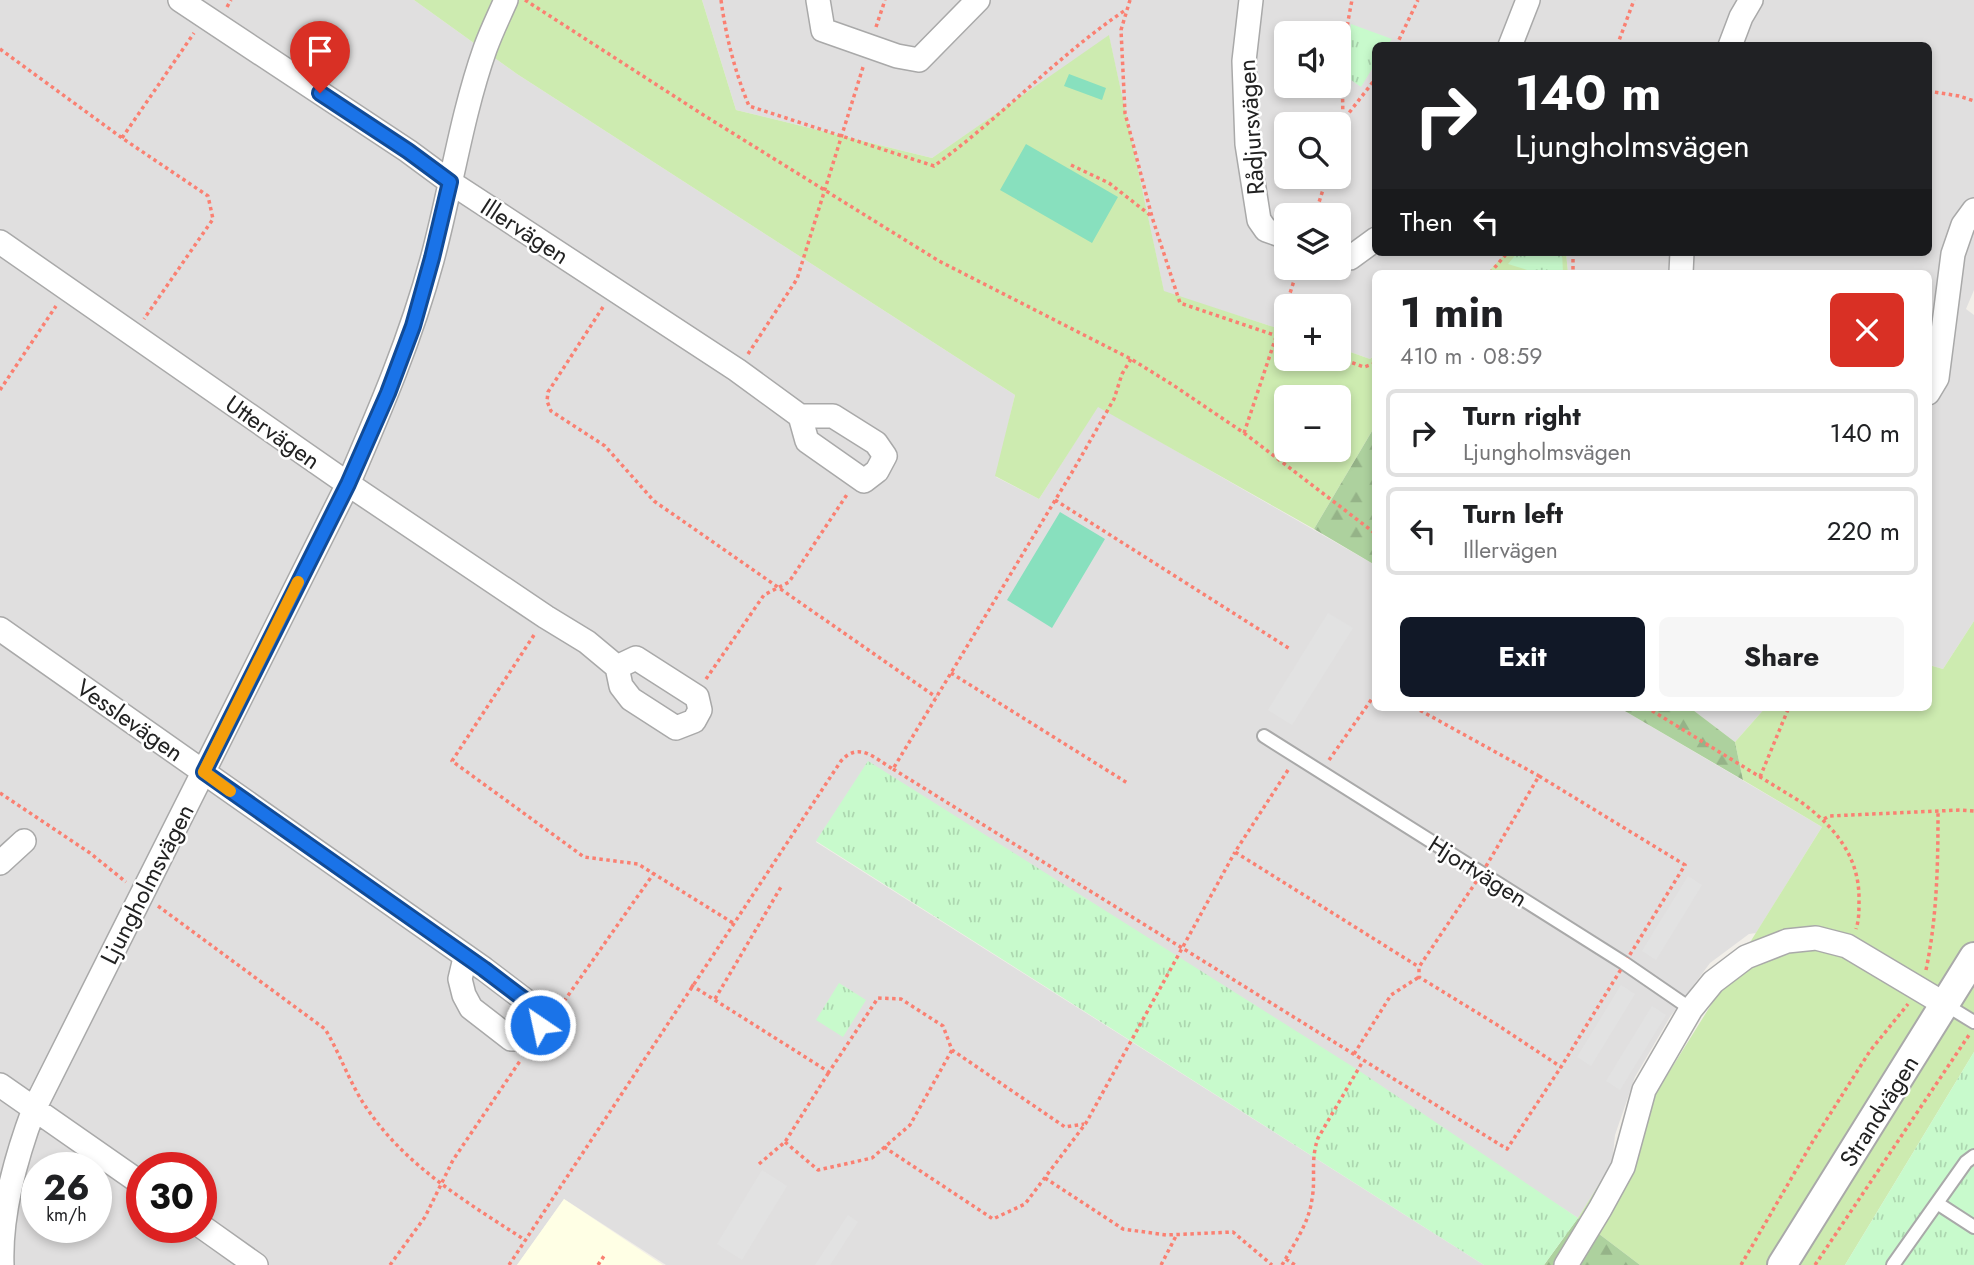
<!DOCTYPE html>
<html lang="en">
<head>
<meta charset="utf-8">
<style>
	:root { --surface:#fff; --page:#f6f6f6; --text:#202124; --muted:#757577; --line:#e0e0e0; --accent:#111827 }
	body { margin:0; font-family:Jost,sans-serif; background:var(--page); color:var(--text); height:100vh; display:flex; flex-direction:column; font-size:26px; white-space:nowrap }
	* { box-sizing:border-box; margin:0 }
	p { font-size:23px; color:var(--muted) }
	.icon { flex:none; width:38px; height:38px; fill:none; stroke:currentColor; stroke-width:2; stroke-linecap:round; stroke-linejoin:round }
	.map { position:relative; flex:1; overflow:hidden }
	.drawer { position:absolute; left:1372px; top:270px; width:560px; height:441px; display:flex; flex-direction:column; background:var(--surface); border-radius:10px; box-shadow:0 4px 10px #0003 }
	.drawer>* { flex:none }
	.top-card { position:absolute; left:1372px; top:42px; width:560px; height:214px; border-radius:10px; box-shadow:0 4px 10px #0003; background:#202124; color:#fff; overflow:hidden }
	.tools { position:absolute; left:1274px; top:21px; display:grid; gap:14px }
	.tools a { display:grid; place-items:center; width:77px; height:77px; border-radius:10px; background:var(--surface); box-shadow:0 4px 10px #0003; font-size:35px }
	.speed { position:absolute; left:21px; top:1152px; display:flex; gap:14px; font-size:35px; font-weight:700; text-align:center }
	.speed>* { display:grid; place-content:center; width:91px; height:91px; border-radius:50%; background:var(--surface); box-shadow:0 4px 10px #0003; line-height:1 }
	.speed small { font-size:18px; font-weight:400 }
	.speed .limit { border:10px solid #d22; background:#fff; color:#111 }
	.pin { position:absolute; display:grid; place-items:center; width:60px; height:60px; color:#fff; margin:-72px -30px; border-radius:50% 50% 50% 0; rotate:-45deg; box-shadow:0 0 7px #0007 }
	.pin .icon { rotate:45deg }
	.me { position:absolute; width:77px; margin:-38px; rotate:326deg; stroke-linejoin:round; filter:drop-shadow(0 0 5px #0008) }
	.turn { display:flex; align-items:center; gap:24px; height:147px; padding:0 28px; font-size:32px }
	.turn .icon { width:91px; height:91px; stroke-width:2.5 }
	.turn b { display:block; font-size:49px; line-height:60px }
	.then { display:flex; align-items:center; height:66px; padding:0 28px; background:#0003; gap:14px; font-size:26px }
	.round { display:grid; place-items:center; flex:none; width:74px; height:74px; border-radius:10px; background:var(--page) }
	.summary { display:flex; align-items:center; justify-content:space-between; height:119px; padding:0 28px }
	h1 { font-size:42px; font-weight:700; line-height:52px }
	.action { display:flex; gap:14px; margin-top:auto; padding:14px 28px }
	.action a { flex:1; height:80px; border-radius:10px; background:var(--accent); color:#fff; font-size:28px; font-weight:700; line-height:80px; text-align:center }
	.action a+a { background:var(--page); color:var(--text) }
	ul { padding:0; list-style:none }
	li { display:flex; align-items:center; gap:21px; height:88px; margin:0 14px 10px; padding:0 14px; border:4px solid var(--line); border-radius:10px }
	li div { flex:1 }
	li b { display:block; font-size:26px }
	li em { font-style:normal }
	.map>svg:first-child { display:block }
	.residential { fill:#e0dfdf; fill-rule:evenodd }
	.education { fill:#ffffe5 }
	.grass { fill:#cdebb0; fill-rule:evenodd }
	.forest { fill:url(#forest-firs) }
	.park { fill:url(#park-tufts) }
	.pitch { fill:#88e0be }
	.parking { fill:#e2e2e2 }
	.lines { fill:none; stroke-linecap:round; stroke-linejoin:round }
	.service-casing { stroke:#a9a9a9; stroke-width:16 }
	.minor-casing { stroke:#a9a9a9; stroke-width:26 }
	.tertiary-casing { stroke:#a9a9a9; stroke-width:32 }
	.path { stroke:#fa8072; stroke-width:3.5; stroke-dasharray:3.5 3.5; stroke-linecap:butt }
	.service { stroke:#fff; stroke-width:12 }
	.minor { stroke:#fff; stroke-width:23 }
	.tertiary { stroke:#fff; stroke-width:28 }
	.route-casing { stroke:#114b97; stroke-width:18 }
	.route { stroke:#1a73e8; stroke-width:12 }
	.slow { stroke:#f59e0b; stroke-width:12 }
	.labels { text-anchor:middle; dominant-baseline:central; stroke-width:5; stroke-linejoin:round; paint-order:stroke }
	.street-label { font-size:24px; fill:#222; stroke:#fff }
</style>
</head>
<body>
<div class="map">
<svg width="1974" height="1265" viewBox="0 0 1974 1265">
	<defs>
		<pattern id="forest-firs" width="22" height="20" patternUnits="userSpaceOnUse" patternTransform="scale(1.75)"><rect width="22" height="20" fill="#add19e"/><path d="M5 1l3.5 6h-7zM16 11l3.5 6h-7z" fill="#95b388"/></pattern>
		<pattern id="park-tufts" width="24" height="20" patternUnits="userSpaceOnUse" patternTransform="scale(1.75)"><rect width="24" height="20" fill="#c8facc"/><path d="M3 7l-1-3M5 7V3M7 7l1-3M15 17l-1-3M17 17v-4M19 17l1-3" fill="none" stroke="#acd6af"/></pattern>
	</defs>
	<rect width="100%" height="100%" fill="#f2efe9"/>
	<path class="residential" d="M0,0h414l103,74 498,321 -19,82 43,22 59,-93 277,159 1,142h242l204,120 -66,106 -7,1 -39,29 -40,54 -35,60 -20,58 -3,29 -34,54 -710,-456 -52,80 668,423h-818l-102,-66 -47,66h-517zM37,1167h59v60h-59zM142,1167h59v60h-59z
		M702,0h1272v290l-8,19 8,6v306l-31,48 -14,-4 -1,-392h-360l-2,-21h362v-206h-552v206h131l-20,21h-111l-1,82 -5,4 -31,-11v-42h-53v25l-122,-39 -55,-256 -177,122 -196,-48zM1286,33h53v53h-53zM1286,124h53v53h-53zM1286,215h53v53h-53z
		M1689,707h77l-31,35z"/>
	<path class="education" d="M564,1199l99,66h-146z"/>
	<path class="grass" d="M414,0h288l34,110 196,48 177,-123 55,256 122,40v28h53v-11l31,11 5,-4v71l-61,103 -216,-122 -59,92 -44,-23 20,-81 -498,-321zM1286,397h53v53h-53z
		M1507,252h59l2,21h-81z
		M1974,621v431l-129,213h-205l-62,-47 244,-391 -79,-47 -8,-38 31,-35h162l1,-42 14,4z"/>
	<path class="forest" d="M1375,426v139l-61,-36z
		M1618,707h71l46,35 8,38z
		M1578,1218l62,47h-96z"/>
	<path class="park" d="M1351,24l41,15 -4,6 -12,1 -1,18 -14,23 -17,-12z
		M1518,252h44l1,21h-26l-29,-9z
		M868,761l490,309 220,148 -34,47h-60l-668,-424z
		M839,983l27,17 -23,37 -27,-17z
		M1974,1052v213h-129z"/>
	<path class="pitch" d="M1069,74l37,14 -4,12 -38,-14z
		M1026,144l92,53 -26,46 -92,-53z
		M1060,512l45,27 -53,89 -45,-28z"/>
	<path class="parking" d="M1328,613l25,15 -61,97 -24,-15z
		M1688,876l14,9 -46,75 -14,-9z
		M1621,985l14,9 -44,72 -14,-9z
		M1652,1006l14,9 -46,75 -14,-9z
		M762,1170l25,16 -45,74 -25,-16z
		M848,1215l10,7 -28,43h-15z"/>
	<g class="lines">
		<defs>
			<path id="service" d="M1264,736l360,227 67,46
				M1946,1005l28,17
				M1937,1203l37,24
				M1893,1265l73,-103 8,-6"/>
			<path id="minor" d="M180,0l228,151 42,31 287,188 63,46h33l43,27 9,13 -8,15 -13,10 -57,-40 -7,-25
				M818,0l5,30 74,26 22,4 59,-60
				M1251,0l-7,61 3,83 12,76 7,10 20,7
				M1510,46l18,-46
				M1730,46l11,-29 10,-17
				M0,242l348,242 198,133 41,25 30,25 4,19 10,13 45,29 18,-7 6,-11 -3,-13 -61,-39 -19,9
				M1339,254l11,4 26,-19
				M1681,273l1,-21
				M1928,393l9,-15 16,-124 10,-29 11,-15
				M0,629l484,340 54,41 2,15 -14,14h-15l-40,-31 -7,-13 -4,-16 5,-21
				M0,863l24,-22
				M0,1085l142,99
				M201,1226l55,39
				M2,1265c-2,-53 14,-108 32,-156l314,-625c32,-74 63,-146 84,-224 19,-70 29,-143 53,-211 6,-17 14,-33 21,-49
				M1566,1265l34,-56 23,-42 21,-77 47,-81 22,-27 33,-25 41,-16 29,-3 31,8 99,59"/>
			<path id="tertiary" d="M1782,1265l192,-308"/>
		</defs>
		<use href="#service" class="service-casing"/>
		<use href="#minor" class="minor-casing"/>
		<use href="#tertiary" class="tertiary-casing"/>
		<path class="path" d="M525,0l180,116 234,145 192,98 42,26 71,48 132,101
			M721,0c5,37 14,72 28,106l185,60c68,-49 124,-111 193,-157
			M1130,0l-9,30 4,83 27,104 28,86 106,36
			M227,7l4,-7
			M876,27l9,-27
			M1396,46l22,-46
			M1617,46l17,-46
			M0,49l122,89 86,58 5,23 -69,100
			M1928,91l31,5 15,5
			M1345,118l31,-40
			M1339,137c6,-20 3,-38 3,-60 1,-26 5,-52 10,-77
			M122,138l72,-105
			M1071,165l38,18 41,32
			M1315,215l12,-38
			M1573,252v21
			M1490,273l18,-21
			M1286,306l12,-38
			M603,307l-55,85 -1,9 4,10 54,35 49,55 282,196
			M748,354l49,-75 67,-215
			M1339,358l25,9 12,-4
			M0,390l56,-84
			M1244,433l42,-126
			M1055,500l235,149
			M534,635l-82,126 132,96 54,7 95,59
			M951,673l178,111
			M706,679l58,-84 25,-13 59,-89
			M1414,707l125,69
			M1646,707l155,95c34,25 59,55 58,99 0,10 0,19 -3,28
			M1329,760l47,-67
			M893,769l614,380 54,-82
			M1288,770l-53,82 184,115
			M1539,776l146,89 -124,202 -62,-41 -80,-49v-10l63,-94z
			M1760,777l29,-70
			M0,793l90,60 36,29
			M1824,819l5,-3 131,-6 14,1
			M158,906l167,123c16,26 25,56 43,81 39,57 100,93 157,130
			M1926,970c11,-53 12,-105 12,-158
			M691,985l138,87 49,-74 23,1 42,27 9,24 113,77 19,-3
			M715,999l66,-112
			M560,1007l94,-134
			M1354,1054l37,-59 28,-18
			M785,1142l33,28 54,-12 38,-33 42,-75
			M884,1147l109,72 32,-15 61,-81 149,-271
			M759,1164l26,-22 44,-70
			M1045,1178l78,51 43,6 67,-3 39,33
			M1286,1259l9,6
			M390,1265l35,-48 28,-57 67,-99
			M509,1265l332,-504c18,-20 33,-3 52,8l181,-300 40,-70 8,-25 9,-15
			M598,1265l6,-9
			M1161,1265l15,-29
			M1282,1265c12,-21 27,-42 30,-66 4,-22 -2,-38 6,-61l45,-77
			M1741,1265l72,-124 57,-90 38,-47
			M1815,1265l154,-230"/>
		<use href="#service" class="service"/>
		<use href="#minor" class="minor"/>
		<use href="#tertiary" class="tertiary"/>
	</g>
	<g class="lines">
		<defs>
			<path id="route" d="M320,93l88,58 42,31 -18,76 -19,68 -25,67 -40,91 -144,288 280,197 54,41 2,15"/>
		</defs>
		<use href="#route" class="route-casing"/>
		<use href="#route" class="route"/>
		<path class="slow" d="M230,791l-26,-19 94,-190"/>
	</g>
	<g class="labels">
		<g class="street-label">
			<text transform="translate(1251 127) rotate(-94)">Rådjursvägen</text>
			<text transform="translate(525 231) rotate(33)">Illervägen</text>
			<text transform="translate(273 432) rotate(35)">Uttervägen</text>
			<text transform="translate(130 720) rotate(35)">Vesslevägen</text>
			<text transform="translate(1478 871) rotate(32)">Hjortvägen</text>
			<text transform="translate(147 884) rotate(-63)">Ljungholmsvägen</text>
			<text transform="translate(1879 1111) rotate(-58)">Strandvägen</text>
		</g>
	</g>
</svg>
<div class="tools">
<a><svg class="icon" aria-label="sound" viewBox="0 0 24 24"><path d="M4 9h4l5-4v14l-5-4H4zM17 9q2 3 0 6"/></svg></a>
<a><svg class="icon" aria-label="search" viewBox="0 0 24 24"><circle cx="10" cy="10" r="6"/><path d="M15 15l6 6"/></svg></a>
<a><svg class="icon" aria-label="layers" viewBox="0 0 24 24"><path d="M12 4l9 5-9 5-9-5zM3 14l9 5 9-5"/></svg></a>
<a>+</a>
<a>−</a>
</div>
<div class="speed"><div>26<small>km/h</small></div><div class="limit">30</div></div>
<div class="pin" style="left:320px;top:93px;background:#d93025"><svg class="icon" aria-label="arrive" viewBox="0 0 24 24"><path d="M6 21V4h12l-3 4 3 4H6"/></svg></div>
<svg class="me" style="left:540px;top:1025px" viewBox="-20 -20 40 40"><circle r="17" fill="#1a73e8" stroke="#fff" stroke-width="3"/><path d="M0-11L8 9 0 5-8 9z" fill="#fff"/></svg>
<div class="top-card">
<div class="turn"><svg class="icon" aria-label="right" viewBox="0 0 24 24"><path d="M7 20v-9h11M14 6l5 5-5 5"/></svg><div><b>140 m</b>Ljungholmsvägen</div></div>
<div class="then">Then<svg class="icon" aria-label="left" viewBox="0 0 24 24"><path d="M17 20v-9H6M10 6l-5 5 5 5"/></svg></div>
</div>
<section class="drawer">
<div class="summary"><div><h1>1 min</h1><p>410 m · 08:59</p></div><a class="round" style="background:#d93025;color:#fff"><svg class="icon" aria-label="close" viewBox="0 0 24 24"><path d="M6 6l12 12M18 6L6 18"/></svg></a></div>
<ul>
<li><svg class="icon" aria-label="right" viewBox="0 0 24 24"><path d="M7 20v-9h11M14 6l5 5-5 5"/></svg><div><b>Turn right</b><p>Ljungholmsvägen</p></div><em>140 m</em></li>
<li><svg class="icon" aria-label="left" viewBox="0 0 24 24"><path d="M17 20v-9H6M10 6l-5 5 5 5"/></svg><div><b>Turn left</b><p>Illervägen</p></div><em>220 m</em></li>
</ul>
<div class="action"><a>Exit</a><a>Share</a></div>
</section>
</div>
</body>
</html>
